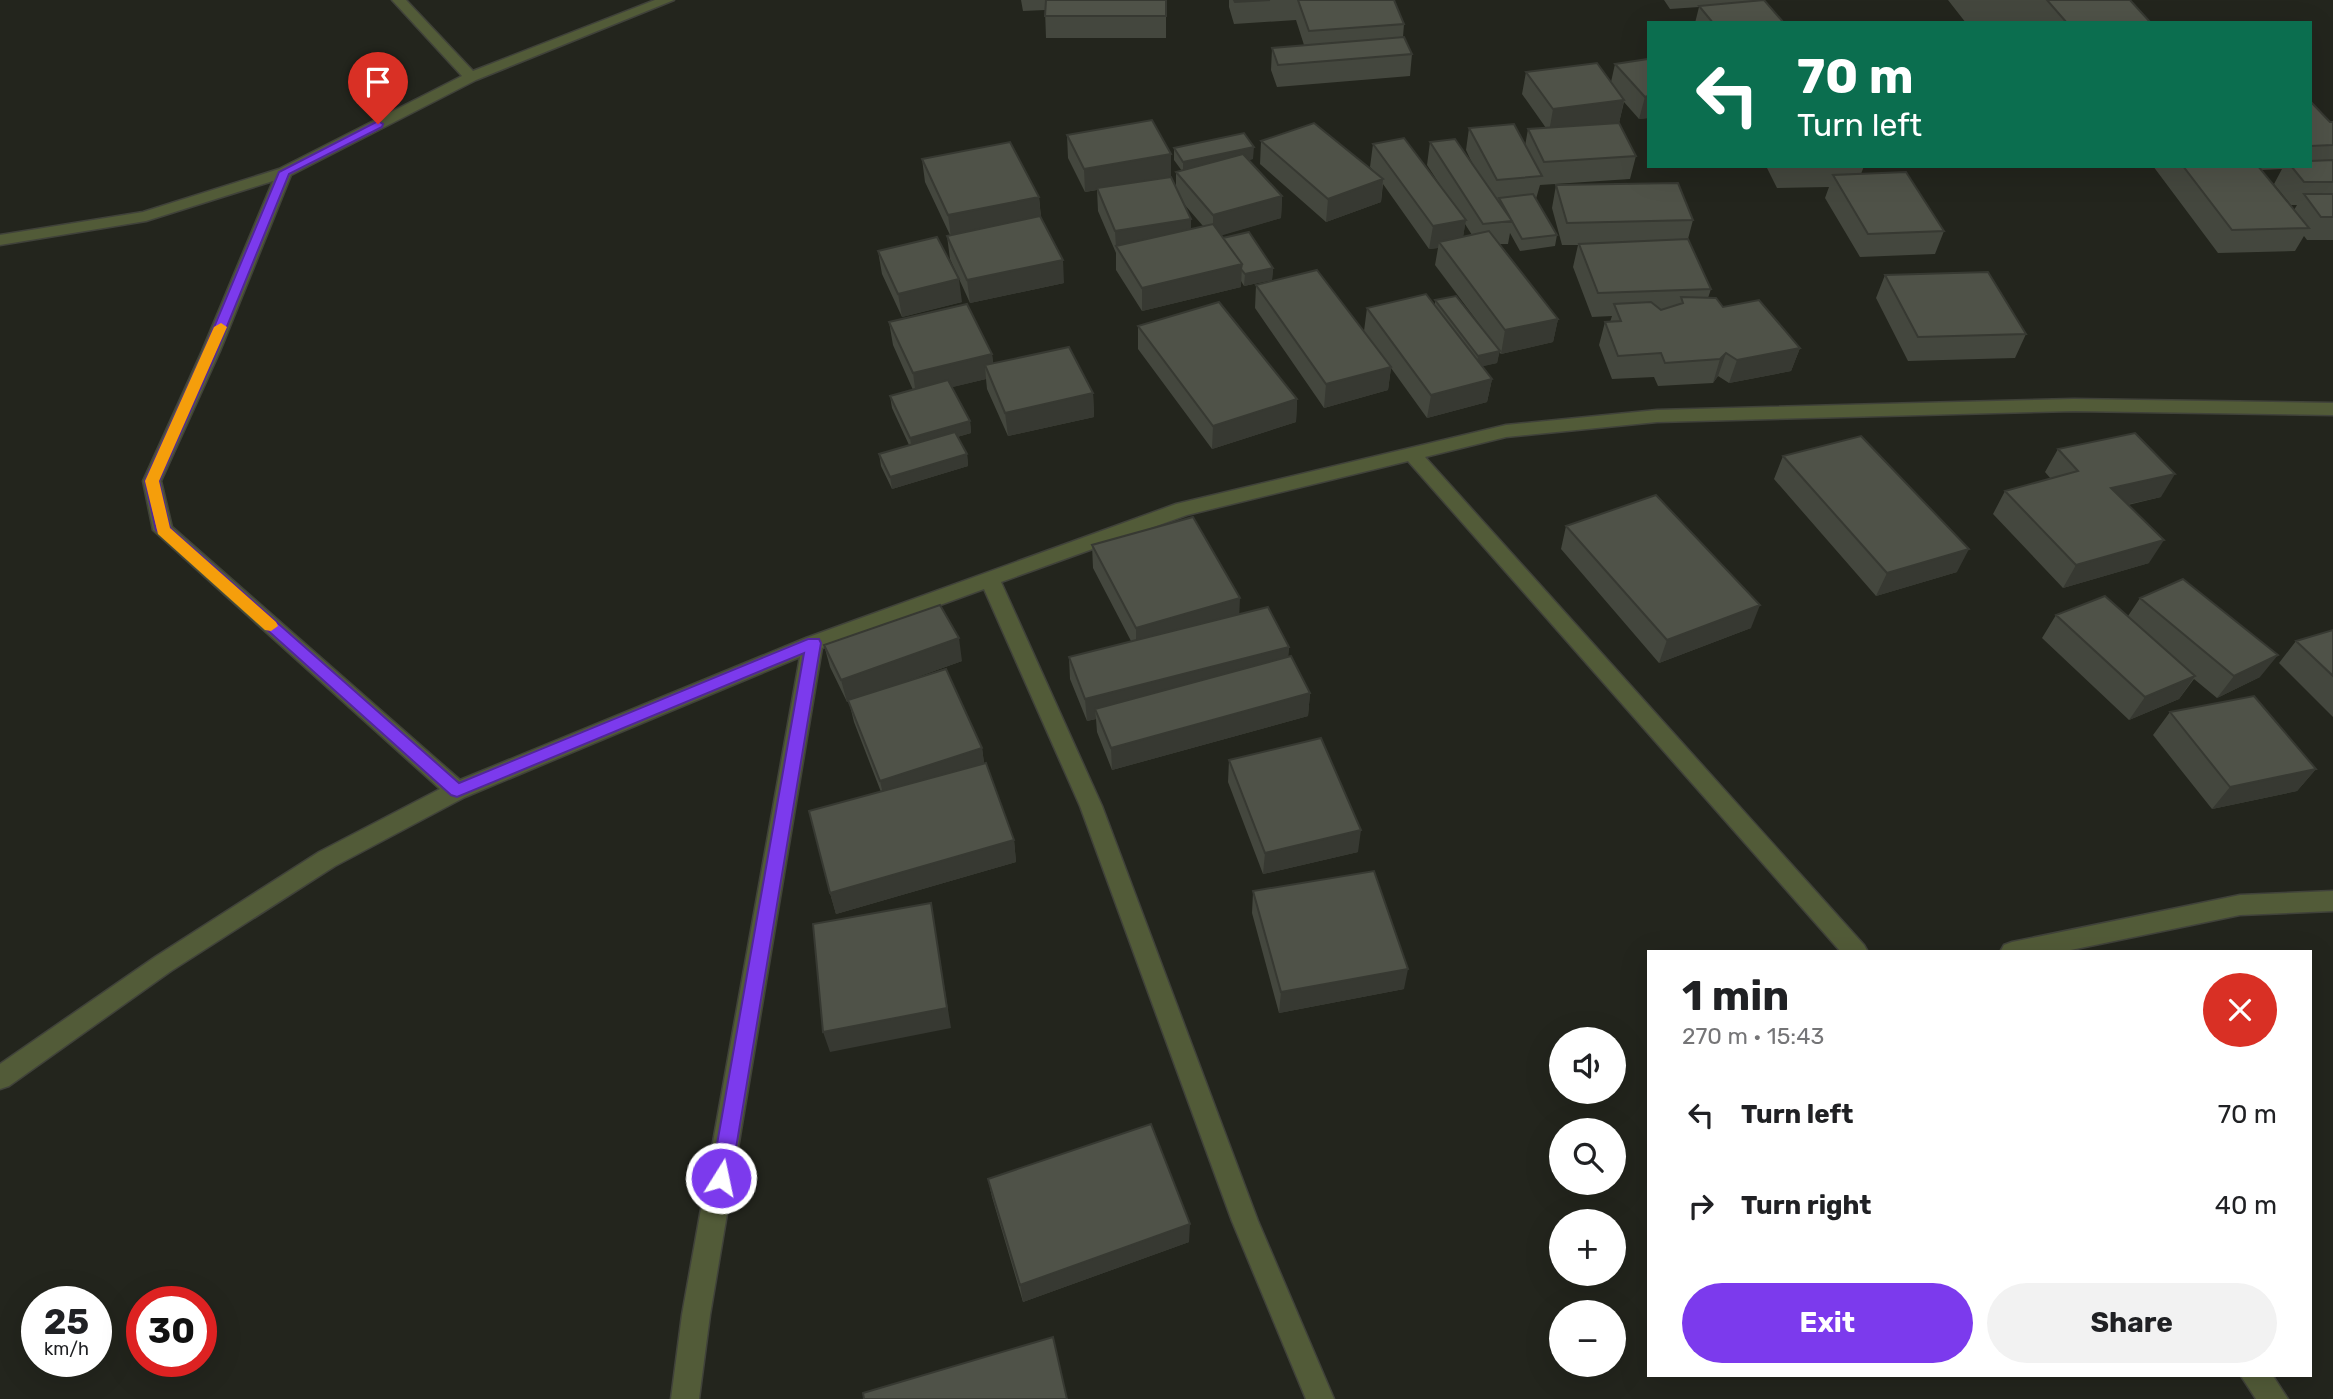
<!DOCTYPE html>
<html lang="en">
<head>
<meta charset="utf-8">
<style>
	:root { --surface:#fff; --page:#f2f2f2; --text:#202124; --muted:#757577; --accent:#7c3aed }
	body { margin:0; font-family:Rubik,sans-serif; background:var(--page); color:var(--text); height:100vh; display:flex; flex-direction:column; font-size:26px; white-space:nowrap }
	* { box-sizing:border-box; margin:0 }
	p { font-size:23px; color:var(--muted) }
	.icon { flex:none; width:38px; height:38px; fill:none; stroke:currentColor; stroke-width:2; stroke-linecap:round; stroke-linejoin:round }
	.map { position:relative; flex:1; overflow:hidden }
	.details { position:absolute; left:1647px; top:950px; width:665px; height:427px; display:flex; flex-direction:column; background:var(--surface); border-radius:0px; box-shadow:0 7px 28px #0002 }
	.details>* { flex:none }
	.top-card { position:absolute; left:1647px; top:21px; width:665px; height:147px; border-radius:0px; box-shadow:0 7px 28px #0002; background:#0b6e4f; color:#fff; overflow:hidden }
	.buttons { position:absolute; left:1549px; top:1027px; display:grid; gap:14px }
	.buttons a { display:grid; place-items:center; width:77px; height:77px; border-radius:50%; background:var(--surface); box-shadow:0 7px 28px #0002; font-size:35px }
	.speed { position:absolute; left:21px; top:1286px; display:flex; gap:14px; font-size:35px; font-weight:700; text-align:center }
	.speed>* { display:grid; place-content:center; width:91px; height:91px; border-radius:50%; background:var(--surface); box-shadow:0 7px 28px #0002; line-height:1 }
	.speed small { font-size:18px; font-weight:400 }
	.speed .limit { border:10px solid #d22; background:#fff; color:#111 }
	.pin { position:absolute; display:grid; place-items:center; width:60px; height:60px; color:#fff; margin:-72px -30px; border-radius:50% 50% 50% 0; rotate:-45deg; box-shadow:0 0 7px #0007 }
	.pin .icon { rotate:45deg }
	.me { position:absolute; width:77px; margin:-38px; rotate:10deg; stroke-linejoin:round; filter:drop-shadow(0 0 5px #0008) }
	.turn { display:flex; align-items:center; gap:24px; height:147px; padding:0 35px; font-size:32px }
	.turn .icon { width:91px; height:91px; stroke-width:2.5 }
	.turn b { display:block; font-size:49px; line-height:60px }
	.round { display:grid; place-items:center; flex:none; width:74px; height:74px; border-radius:37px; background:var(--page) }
	.summary { display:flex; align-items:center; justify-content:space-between; height:119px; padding:0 35px }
	h1 { font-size:42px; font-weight:700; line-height:52px }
	.cta { display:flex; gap:14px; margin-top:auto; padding:14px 35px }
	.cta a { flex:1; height:80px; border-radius:42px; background:var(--accent); color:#fff; font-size:28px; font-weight:700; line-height:80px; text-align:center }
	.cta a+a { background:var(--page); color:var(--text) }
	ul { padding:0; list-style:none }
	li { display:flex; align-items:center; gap:21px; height:91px; padding:0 35px }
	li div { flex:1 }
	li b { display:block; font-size:26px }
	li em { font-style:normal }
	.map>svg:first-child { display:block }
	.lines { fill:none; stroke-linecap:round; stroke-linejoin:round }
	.minor-casing { stroke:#40423a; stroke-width:3 }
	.minor { fill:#525b38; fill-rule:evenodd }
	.wall { fill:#44473e; fill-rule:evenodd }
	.shaded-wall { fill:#373932 }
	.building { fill:#4f5248; stroke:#373932; stroke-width:2 }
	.route { fill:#7c3aed; stroke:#51269a; stroke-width:2 }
	.slow { fill:#f59e0b }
</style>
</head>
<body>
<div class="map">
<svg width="2333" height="1399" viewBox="0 0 2333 1399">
	<rect width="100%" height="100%" fill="#23251d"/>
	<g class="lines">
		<defs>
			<path id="minor" d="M392,0h14l67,71 182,-71h19l-198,80 -185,95 -71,176 -59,130 11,46 288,253 346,-142 370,-134 330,-79 151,-15 417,-11 259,4v12l-259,-4 -417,11 -151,15 -81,20 439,488 4,7h-27l-433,-491 -221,54 -186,67 101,224 156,415 76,178h-28l-74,-178 -152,-415 -96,-217 -162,59 -112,667 -11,84h-28l11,-84 118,-658 -335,140 -130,69 -164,105 -162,115 -9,3v-25l155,-107 164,-105 121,-63 -287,-259 -10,-49 59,-130 71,-170 -127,40 -146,24v-10l143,-23 136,-43 183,-93z
				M2333,891v20l-93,4 -179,37h-61l4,-7 8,-3 228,-47z
				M2241,1376h32l15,23h-32z"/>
		</defs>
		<use href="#minor" class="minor-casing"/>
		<use href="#minor" class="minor"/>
	</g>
	<path class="wall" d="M1021,0h145v38h-120l-1,-28 -22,1z
		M1229,0h165l10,24 -1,13 9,17 -2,22 -133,11 -6,-17 1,-22 32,-3 -8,-25 -62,4 -5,-17z
		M1664,0h95l25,23h-89l4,-16 -29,2z
		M1948,0h182l21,23h-185z
		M1648,59v59l-9,1 -15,-17 -5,21 17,33 -6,23 -90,6 -4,14 21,36 -2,11 -35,5 -10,-18 -2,11h-8l58,75 -5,23 -52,12 -2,-2 -2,11 -15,3 10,13 -5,23 -60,16 -36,-50 -3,22 -64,18 -69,-100 1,-23 108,46 3,-23 68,-3v-5l48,29 -48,-64 3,-17 -9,1 -46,-65 -2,18 -55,20 -66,-58 1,-23 112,29 -3,-3 3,-23 71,47 -17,-26 3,-23 43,23 -7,-15 3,-22 56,18 3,-17 18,-1 -24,-34 4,-22 85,10 4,-18zM1465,224l7,11 -9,2z
		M2310,101l20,21h3v118h-26l-3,-4 -9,15 -77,2 -65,-87h157zM2282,169l-8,15 17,21h6l-3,5 -33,-40z
		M1067,135l104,42 -8,1 13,11v-17l6,-1 -8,-11v-12l79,11 -5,1 34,36 -1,22 -60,17 2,3 50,30 -1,12 -28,6 -3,-5v6l-99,24 -26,-41v-17l-18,-42 -1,-21 -12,2 -17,-34zM1184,204l19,22 -12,3z
		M922,159l117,38 2,20 23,66 -94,20 -20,-44 -3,-23 3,-1 -25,-53z
		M1766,166h98l-3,8 83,57 -9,23 -75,3 -35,-59 4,-11 -52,1z
		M1556,185l137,35 -5,19 23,50 -3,9 15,9 77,41 -9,23 -62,12 -11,-7 -5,7 -55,3 -4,-9 -42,2 -13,-34 6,-23h5l2,-6 -20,1 -19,-50 5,-22h-16l-10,-37z
		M878,251l84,51 -60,15 -20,-43z
		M1885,275l141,59 -11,24 -107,3 -32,-63z
		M889,322l103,32 1,9 100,30 1,24 -86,19 -21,-47 -1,-10 -34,8 18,34 1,12 -14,4 10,17 1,12 -76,23 -11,-23 -2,-12 30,-9 -17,-37 -2,-12 23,-6 -20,-45z
		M1138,326l159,73 -1,23 -84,27 -74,-100z
		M2058,449l103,48 -33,8 21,58 -86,25 -70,-74 12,-23 46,-12 -6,-7z
		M1783,456l174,116 -81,24 -102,-117z
		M1566,526l185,102 -92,35 -98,-114z
		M1092,545l148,69 49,33 -1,10 22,36 -2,23 -196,54 -15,-38 -1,-13 -9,2 -17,-42 -1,-22 62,-16 -38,-73z
		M2140,598l120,79 -43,21 -23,-19 -15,20 -50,21 -87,-82 14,-23 72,1z
		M2333,630v87l-54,-54 17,-22z
		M824,645l138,16 -64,23 84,64 2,15 30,77 2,22 -180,52 -6,-21 51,-101 -27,-70 -5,-20h-2l-17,-35z
		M2170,712l146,57 -19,22 -85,18 -59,-74z
		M1229,760l129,92 -95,22 -35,-92z
		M1253,892l151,97 -125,24 -27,-100z
		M988,1179l201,63 -166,60 -31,-105z"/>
	<path class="shaded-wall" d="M1648,96v22l-9,1 6,-22z
		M1624,100l-5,23 -70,9 4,-23z
		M1254,147l-1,12 -70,14v-11z
		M1171,154v23l-86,15 -1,-23z
		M1383,179l-2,23 -55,20 2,-23z
		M1282,196l-1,22 -68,20v-23z
		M1039,197l2,23 -90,18 -3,-23z
		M1191,219v23l-75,5 -1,-16z
		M1466,220l-4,23 -23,-1 -1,6 -9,1 4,-23z
		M1063,260l1,23 -94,20 -3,-23z
		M1242,264l-1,23 -99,24v-23z
		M1273,268l-1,12 -28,6 1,-12z
		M959,279l3,23 -60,15 -4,-23z
		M1558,319l-5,23 -52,12 4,-24z
		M1800,348l-9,23 -62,12 8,-23z
		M1500,351l-3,12 -21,5 2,-12z
		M1726,353l-8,23 -5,7 7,-24z
		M992,354l2,23 -9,-12 1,14 -70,17 -3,-23z
		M1391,367l-3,23 -64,18 2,-24z
		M1492,379l-5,23 -60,16 4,-23z
		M1093,393l1,24 -86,19 -3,-23z
		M1297,399l-1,23 -84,27 1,-23z
		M970,421l1,12 -59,17 -2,-12z
		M967,454l1,12 -76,23 -2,-12z
		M2175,474l-14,23 -64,14 14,-23z
		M2164,540l-15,23 -86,25 13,-23z
		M1969,549l-12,23 -81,24 11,-23z
		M1240,598l-1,22 -103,31v-23z
		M1760,605l-9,23 -92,35 8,-23z
		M959,638l3,23 -115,41 -6,-22z
		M1289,647l-2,22 -192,40 1,10 -9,2 -2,-22z
		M2278,655l-18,22 -43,21 17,-22z
		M2195,676l-16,23 -50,21 16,-23z
		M1310,693l-2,23 -196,54 -1,-22z
		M982,748l3,23 -100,32 -5,-22z
		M2316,769l-19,22 -85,18 18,-22z
		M1361,830l-3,22 -95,22 2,-21z
		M1014,840l2,22 -180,52 -6,-21z
		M931,903l20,125 -121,24 -7,-20z
		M1408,969l-4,20 -125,24 2,-21z
		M1190,1224l-1,18 -166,60 -3,-17z"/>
	<path class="building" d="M1046,0h120v16h-121z
		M1234,0h36l-35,2z
		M1298,0h96l10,24 -95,7z
		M1764,0l20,23h-71l-14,-17z
		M2047,0h83l21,23h-84z
		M1404,37l8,17 -134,11 -6,-17z
		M1648,59v37l-3,1 -30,-33z
		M1597,63l27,37 -71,9 -27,-37z
		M2310,101l20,21h3v23l-23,1z
		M1152,120l19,34 -87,15 -17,-34z
		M1314,123l69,56 -55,20 -67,-58z
		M1619,123l17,33 -92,6 -16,-33z
		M1514,124l28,52 -45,4 -28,-52z
		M1244,133l10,14 -71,15 -9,-14z
		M1404,138l62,82 -33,6 -60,-82z
		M1455,139l57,82 -29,3 -53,-82z
		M1010,142l29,55 -91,18 -26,-56z
		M1243,154l39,42 -69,19 -37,-43z
		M2333,160v22h-29l-13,-16h19v-5z
		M2183,166h75l51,62 -77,2z
		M1906,172l38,59 -76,3 -35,-59z
		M1171,177l20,42 -76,12 -18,-43z
		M1678,183l15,37 -126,3 -11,-38z
		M1533,194l24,41 -35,4 -23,-41z
		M2304,194h29v23h-12z
		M1040,216l23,44 -96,20 -20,-44z
		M1213,224l29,40 -100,24 -26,-42z
		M1489,231l69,88 -53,11 -66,-88z
		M1249,232l24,36 -28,6 -4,-5 1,-5 -19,-26z
		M937,237l22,42 -61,15 -20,-43z
		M1688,239l23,50 -113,4 -19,-49z
		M1317,270l74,97 -65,17 -70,-99z
		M1988,272l38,62 -108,3 -33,-62z
		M1426,294l66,85 -61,16 -64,-87z
		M1456,296l44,55 -22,5 -43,-56z
		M1681,297l35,1 7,9 36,-7 41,48 -63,12 -11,-7 -6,6 -55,4 -4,-10 -43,3 -13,-34 16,-1 -7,-17 37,-2 10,8 22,-7z
		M1219,302l78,97 -84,27 -75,-100z
		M967,304l25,50 -79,19 -24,-51z
		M1069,347l24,46 -88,20 -20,-48z
		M948,380l22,41 -60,17 -20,-42z
		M955,432l12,22 -77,23 -11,-23z
		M2135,433l40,41 -64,14 53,52 -88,25 -71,-74 73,-20 -20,-22z
		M1861,436l108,113 -82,24 -104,-117z
		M1656,495l104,110 -93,35 -101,-114z
		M1193,517l47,81 -104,30 -44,-83z
		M2183,579l95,76 -44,21 -94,-78z
		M2105,596l90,80 -50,21 -89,-82z
		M940,605l19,33 -118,42 -17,-35z
		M1268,607l21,40 -204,52 -16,-42z
		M2333,630v46l-37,-35z
		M1291,656l19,37 -199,55 -16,-39z
		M946,669l36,79 -102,33 -32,-81z
		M2254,696l62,73 -86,18 -60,-75z
		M1321,738l40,92 -96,23 -36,-93z
		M986,763l28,77 -184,53 -21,-82z
		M1374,871l34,98 -127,23 -28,-101z
		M931,903l16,105 -124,24 -10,-108z
		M1151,1124l39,100 -170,61 -32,-106z
		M1053,1337l14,62h-203l-1,-6z"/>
	<path class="route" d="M378,121l5,3 -1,3 -93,47 -72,177 -58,130 11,47 289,255 349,-144h11l2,4 -90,535 -3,6 -7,3 -7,-3 -3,-6 93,-525 -347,144 -6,-2 -295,-265 -11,-49 59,-130 75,-179z"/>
	<path class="slow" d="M221,323l6,4 -68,154 11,47 106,94 2,4 -7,5 -6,-1 -107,-96 -13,-53 69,-154z"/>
</svg>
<div class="buttons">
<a><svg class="icon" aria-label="sound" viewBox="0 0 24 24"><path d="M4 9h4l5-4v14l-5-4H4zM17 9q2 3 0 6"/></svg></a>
<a><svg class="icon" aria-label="search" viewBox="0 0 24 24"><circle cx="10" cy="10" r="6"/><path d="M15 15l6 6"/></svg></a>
<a>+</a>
<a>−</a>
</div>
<div class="speed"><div>25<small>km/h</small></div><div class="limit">30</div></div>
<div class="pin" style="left:378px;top:124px;background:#d93025"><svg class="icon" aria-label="arrive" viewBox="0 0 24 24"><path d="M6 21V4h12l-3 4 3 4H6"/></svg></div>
<svg class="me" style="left:721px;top:1178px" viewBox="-20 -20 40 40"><circle r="17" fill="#7c3aed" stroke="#fff" stroke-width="3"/><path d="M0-11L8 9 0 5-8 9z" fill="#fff"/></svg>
<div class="top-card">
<div class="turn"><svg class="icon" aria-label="left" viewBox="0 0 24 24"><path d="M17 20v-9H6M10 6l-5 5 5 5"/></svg><div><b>70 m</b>Turn left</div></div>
</div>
<section class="details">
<div class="summary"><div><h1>1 min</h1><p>270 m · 15:43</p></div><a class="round" style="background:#d93025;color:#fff"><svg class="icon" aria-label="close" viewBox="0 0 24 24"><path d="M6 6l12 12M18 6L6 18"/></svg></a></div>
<ul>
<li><svg class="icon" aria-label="left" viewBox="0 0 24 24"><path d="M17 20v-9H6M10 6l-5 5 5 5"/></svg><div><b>Turn left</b></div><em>70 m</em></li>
<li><svg class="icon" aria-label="right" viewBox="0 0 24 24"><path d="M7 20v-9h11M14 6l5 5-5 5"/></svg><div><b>Turn right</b></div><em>40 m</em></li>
</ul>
<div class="cta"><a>Exit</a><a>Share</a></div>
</section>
</div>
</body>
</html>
